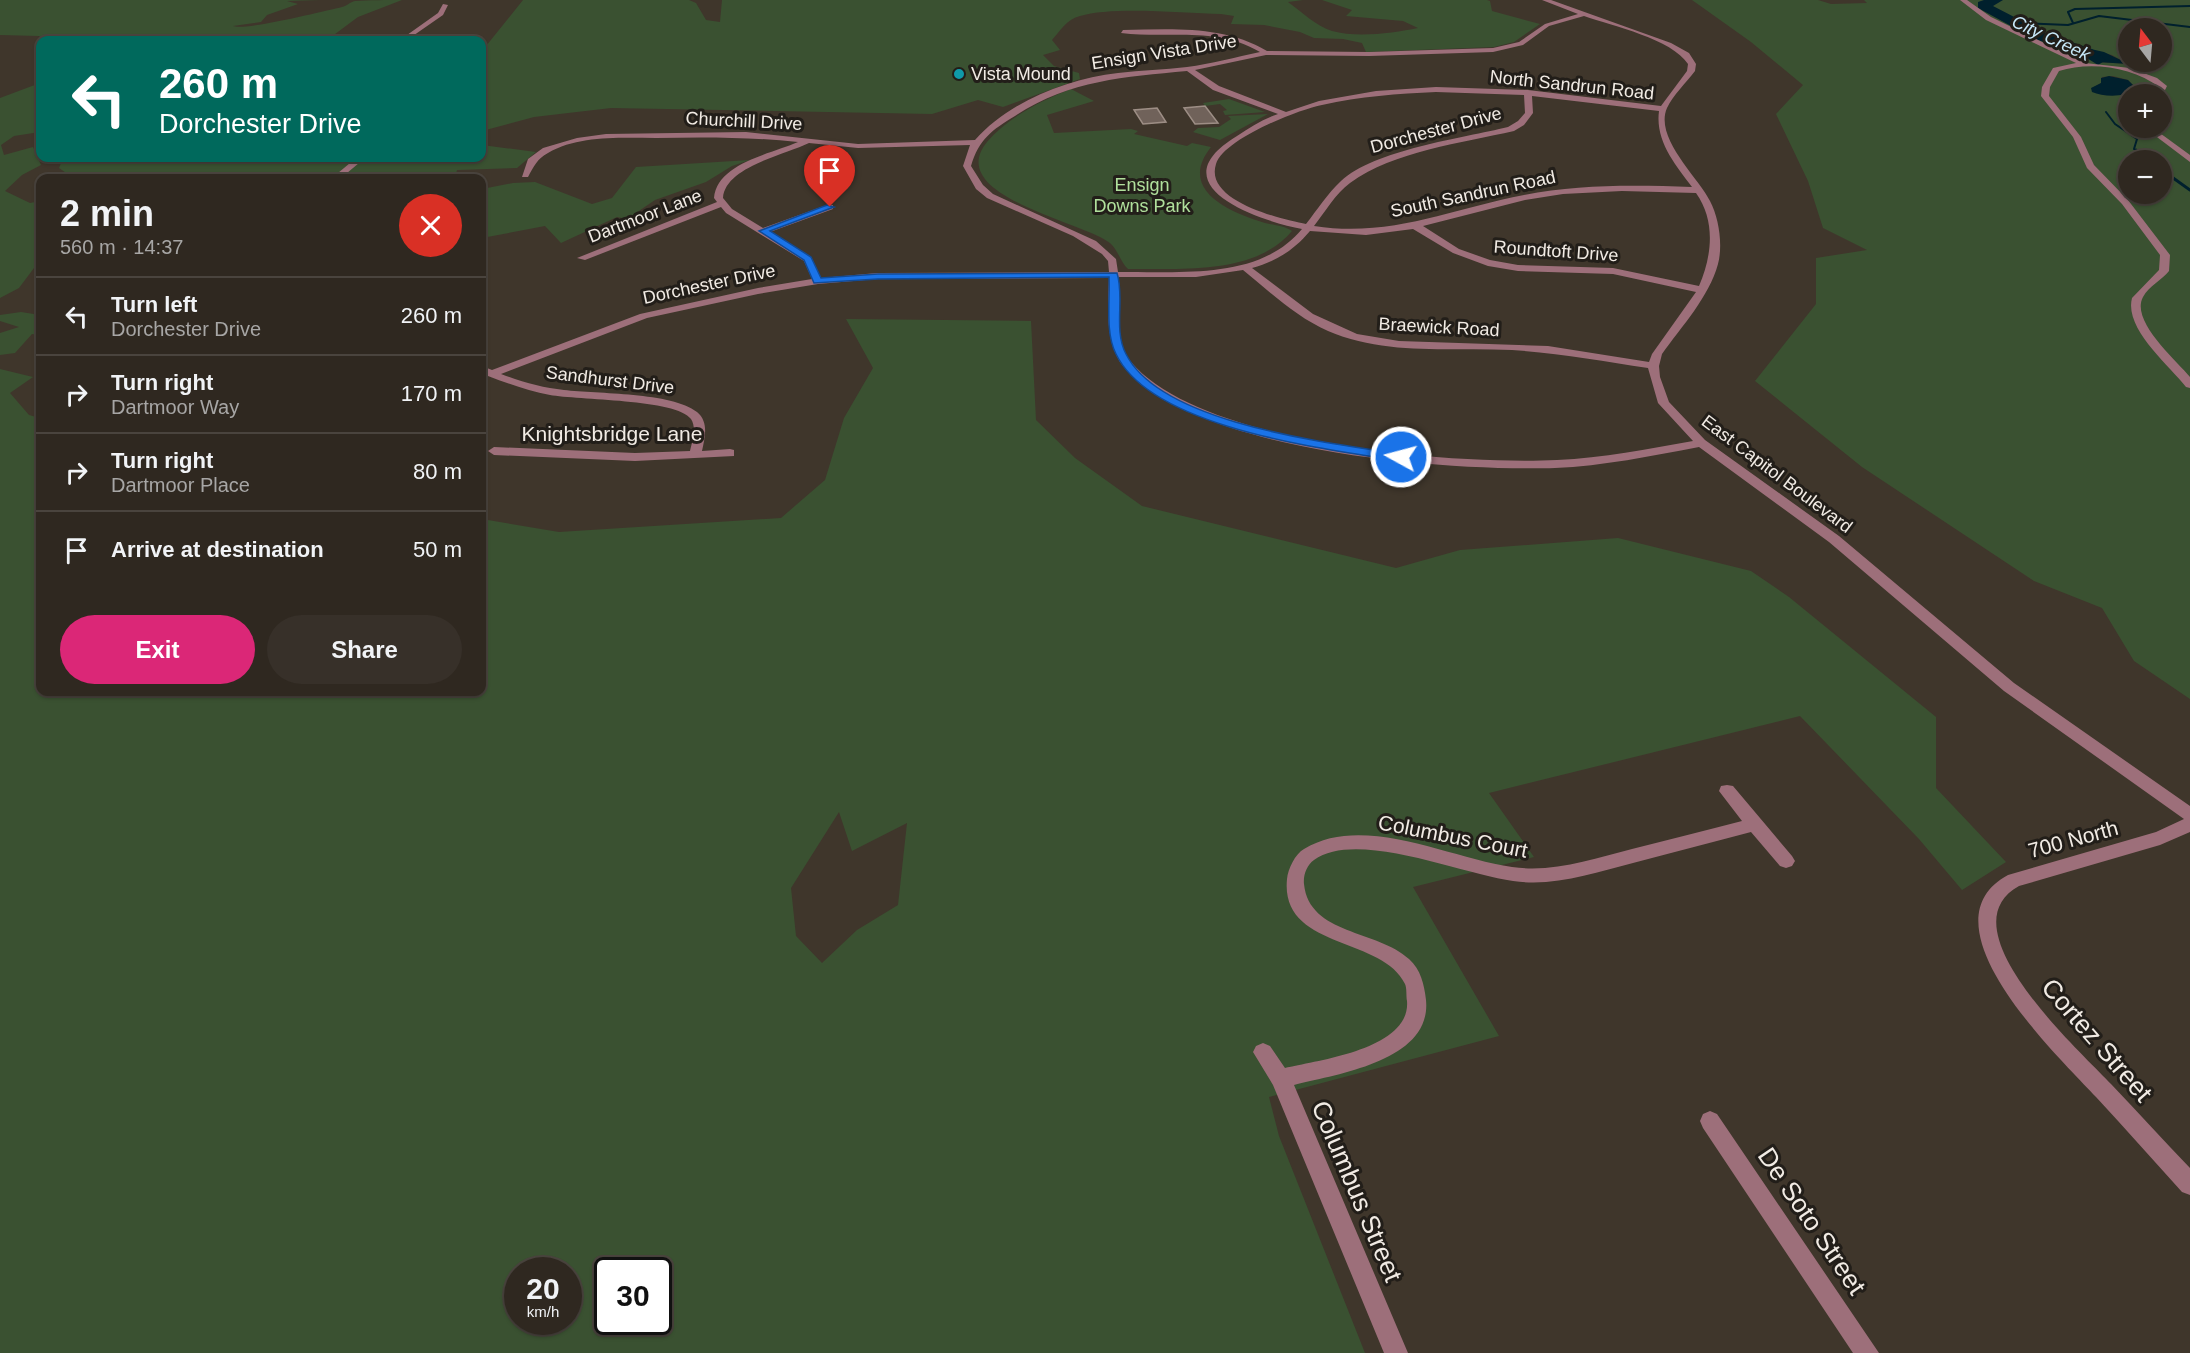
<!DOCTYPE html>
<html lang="en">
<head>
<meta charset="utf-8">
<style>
	:root { --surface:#2f2820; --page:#373029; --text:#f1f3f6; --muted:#a7a6a5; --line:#4a443e; --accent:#db2777 }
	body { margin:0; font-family:Arial,sans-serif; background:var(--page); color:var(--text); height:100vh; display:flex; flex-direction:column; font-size:22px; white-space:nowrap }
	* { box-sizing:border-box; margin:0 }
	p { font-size:20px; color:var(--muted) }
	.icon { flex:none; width:33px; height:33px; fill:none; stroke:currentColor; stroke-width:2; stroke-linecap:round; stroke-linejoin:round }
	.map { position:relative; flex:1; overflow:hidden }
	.sheet { position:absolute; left:36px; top:174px; width:450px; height:522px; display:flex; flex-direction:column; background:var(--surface); border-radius:12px; box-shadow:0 2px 4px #0004,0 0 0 2px var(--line) }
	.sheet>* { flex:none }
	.top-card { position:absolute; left:36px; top:36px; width:450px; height:126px; border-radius:12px; box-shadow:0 2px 4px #0004,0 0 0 2px var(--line); background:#00695c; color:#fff; overflow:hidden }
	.needle { width:39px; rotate:344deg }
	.tools { position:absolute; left:2118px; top:18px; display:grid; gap:12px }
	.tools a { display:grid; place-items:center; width:54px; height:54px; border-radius:50%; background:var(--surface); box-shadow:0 2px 4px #0004,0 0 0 2px var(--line); font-size:30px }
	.speed { position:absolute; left:504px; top:1257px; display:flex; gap:12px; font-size:30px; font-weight:700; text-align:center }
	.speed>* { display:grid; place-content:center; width:78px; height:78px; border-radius:50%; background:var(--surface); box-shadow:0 2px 4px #0004,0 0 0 2px var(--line); line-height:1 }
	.speed small { font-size:15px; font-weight:400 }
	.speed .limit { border:3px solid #111; border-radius:9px; background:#fff; color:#111 }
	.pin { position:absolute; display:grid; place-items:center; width:51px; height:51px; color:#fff; margin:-62px -26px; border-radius:50% 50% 50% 0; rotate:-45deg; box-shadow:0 0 6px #0007 }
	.pin .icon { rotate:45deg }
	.me { position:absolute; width:66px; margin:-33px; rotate:277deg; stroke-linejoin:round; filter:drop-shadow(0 0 4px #0008) }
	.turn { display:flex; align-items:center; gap:21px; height:126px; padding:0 24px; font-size:27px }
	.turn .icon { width:78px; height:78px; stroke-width:2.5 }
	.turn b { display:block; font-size:42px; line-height:51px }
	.round { display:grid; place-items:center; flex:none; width:63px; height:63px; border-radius:32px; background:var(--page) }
	.summary { display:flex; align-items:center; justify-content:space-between; height:102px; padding:0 24px }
	h1 { font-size:36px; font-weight:800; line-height:45px }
	.action { display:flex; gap:12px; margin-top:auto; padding:12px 24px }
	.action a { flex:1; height:69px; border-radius:36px; background:var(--accent); color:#fff; font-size:24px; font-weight:800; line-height:69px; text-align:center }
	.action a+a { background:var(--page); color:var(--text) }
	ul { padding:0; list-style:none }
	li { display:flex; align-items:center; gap:18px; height:78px; padding:0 24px; border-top:2px solid var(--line) }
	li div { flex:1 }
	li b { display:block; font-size:22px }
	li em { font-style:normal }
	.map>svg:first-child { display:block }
	.green { fill:#3a5131; fill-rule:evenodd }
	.water { fill:#00202d }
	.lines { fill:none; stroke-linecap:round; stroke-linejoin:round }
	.stream-far1 { stroke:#00202d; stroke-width:2 }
	.stream { stroke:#00202d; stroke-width:3 }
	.river { fill:#00202d; fill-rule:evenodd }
	.building { fill:#70625a; stroke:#9d8e85; stroke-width:1.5 }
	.minor { fill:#9d6f7a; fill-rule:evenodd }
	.route { fill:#1a73e8; stroke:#114b97; stroke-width:1.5 }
	.culture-dot { fill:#0f9aa8; stroke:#221e19; stroke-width:2 }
	.labels { text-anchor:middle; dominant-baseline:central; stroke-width:6; stroke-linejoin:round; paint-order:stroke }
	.far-water-label { font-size:18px; font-style:italic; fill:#c8e9fa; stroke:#221e19 }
	.far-street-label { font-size:18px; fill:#f1ebe4; stroke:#221e19 }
	.far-poi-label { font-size:18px; fill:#f1ebe4; stroke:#221e19; text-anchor:start }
	.far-park-label { font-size:18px; fill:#b0e09c; stroke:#221e19 }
	.street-label { font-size:21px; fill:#f1ebe4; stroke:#221e19 }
	.near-street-label { font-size:26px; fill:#f1ebe4; stroke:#221e19 }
</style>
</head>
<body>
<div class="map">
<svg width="2190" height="1353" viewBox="0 0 2190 1353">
	<rect width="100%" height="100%" fill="#3f362b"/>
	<path class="green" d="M0,0h320l-33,1 11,3 -31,11 -6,7 -28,4c11,5 92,-15 109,-19 5,-1 8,-5 13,-6 12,-1 33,-1 47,-1l-44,17 -31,23h-273l-15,-4 -39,-1z
		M523,0h166l7,3 10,17 14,2 2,-22h581l-15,2c14,10 28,24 44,29 25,7 62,2 86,-3l-15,-7 -57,-5 6,-6 -30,-10h165l3,1 2,10 48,13 -26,18 -20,5 -128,5 -4,-9 -19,-4 -29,-1 -14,-6 -36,-7 -33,-1 3,-8 -13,-2c-37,-1 -109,-8 -141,2 -13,3 -20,15 -28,24l8,10 -17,5 11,11 25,7 1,6 -77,28 -25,-7 -46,14 -321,-6 -77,9 -52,14v-80z
		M1692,0h126l13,4 36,-1 -3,-3h326v699l-56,-38 -32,-53 -68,-27 -172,-114 -107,-86 61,-77v-46l51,-8 -44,-22 -15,-47 -32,-67 27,-29 -52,-43zM2128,28h34v34h-34zM2061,43l51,12 17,9 -32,-2zM2113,76l15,4 8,8 -45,1 10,-6 1,-6zM2128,94h34v34h-34zM2128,160h34v34h-34z
		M40,83v49l-26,4 -13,9 3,10 29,-8 8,18 -19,10 -17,16 25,12 10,-2v59l-21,28 -19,10v-200z
		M1071,89l23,12 -47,14 7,18 77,-4 7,2 -4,3 53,12 5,-3 19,4c-34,43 18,65 54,76 9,2 20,3 27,8 -38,45 -112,37 -164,38 -7,-6 -10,-19 -18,-26 -26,-21 -167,-47 -123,-101 20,-24 55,-42 84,-53z
		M1229,99l36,13 -40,3 -2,-4 4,-1 -7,-6 -15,2 -2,-3z
		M1268,114l-48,26 -27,-8 5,-4 21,-1 12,-8 -3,-3z
		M482,145l54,7 -19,16 -60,2 -2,8 -383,-1 -13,-9 4,-10h419z
		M750,160l-18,6 -26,16 -51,18 -28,19 -10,-2 -56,26 -16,-17 -63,12v-49l31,-6 22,-1 57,22 20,-6 24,-31z
		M21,312l19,3v20l-8,-1 -17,19 -15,2v-22l19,-6 -19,-6v-6z
		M846,319l185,2 5,99 39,38 67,48 254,62 64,-18 158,-12 133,33 38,26 147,120v71l70,74 -44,28 -43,-51 -119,-123 -311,77 45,64 -121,30 86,149 -230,61 10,39 86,217h-1365v-984l33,8 -23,16 19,22 11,3v274h442v-173l77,13 222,-14 44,-38 19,-62 29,-50zM839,812l13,39 55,-28 -9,82 -41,25 -35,33 -26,-27 -5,-48zM518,1270h50v52h-50zM608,1270h50v52h-50z"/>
	<path class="water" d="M2060,42l44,10 25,12 -32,-2 -13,-9z
		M2109,76l19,4 8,8c-10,10 -32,9 -44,4l-1,-4 10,-5v-5z"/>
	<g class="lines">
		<path class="stream-far1" d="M2017,23l51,2 31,-9 91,11
			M2073,23l-5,-11 7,-3 115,-3
			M2106,112l9,12 22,15 -3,10 4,3"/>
		<path class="stream" d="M2136,150l14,10
			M2162,170l28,20"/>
		<path class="river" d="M1984,0h19l-10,6 52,27 47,16 14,11 -8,5 -16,-10 -47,-16 -57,-31v-6z"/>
	</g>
	<path class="building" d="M1205,106l13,17 -23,1 -11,-16z
		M1157,108l9,14 -23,2 -9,-14z"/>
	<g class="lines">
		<path class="minor" d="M1542,0h9l120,43 18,10 7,11 -1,7c-9,12 -22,24 -28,37 -13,30 31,69 43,93 9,17 13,44 8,63 -9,33 -36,62 -56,90l-3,12 1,11 9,25 36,38 134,96 175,147 176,123v26l-30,13 -141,41c-76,42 60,164 92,198 27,28 53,57 79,84v27l-8,-3c-29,-32 -57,-64 -86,-95 -38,-41 -178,-173 -88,-222l148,-43 28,-13 -180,-128 -175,-149 -130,-95c-48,9 -96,19 -144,21 -109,3 -338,-15 -419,-90 -6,-5 -12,-10 -16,-16 -15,-25 -12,-56 -11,-84l-232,1 -59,5 -60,10 -111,24 -146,56c21,8 42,14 63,16 33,4 108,2 133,22 12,10 8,25 5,39l28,-2 4,1v6l-99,5 -141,-6 -6,-4 6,-4 141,6 55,-2c2,-9 7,-23 1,-32 -14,-20 -114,-19 -141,-24 -21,-4 -41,-11 -62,-19l-6,-3v-7l10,4 148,-56 118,-26 54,-9 -8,-18 -78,-48 -5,-6 -136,53 -8,-2 140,-56 -3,-4c3,-35 57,-44 84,-56 -48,-5 -94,-5 -142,-4 -35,0 -77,-3 -108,15 -11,6 -14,13 -20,24h-6l6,-18 15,-11 34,-10 29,-4 140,-2 112,12 117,-4c35,-39 92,-61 143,-67 23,-3 46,-3 69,-6 24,-3 49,-10 73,-15 -44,-26 -92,-13 -139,-19l2,-3c49,-1 101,-5 144,21l102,1 124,-4 26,-6 26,-18 33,-10zM1584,16c29,10 88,23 104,48l-1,7 -26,35 -133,-16 -92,-3 -60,4 -57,10 -33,11 -67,-26 -24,-16 71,-15 103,1 124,-4 30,-7 26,-19zM1187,71l26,19 65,24c-15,5 -27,13 -41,22 -81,49 19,84 65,93 -43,52 -123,42 -184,43l-2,-13 -20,-18 -103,-47 -10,-9 -12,-19c8,-27 21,-36 44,-50 55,-36 109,-39 172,-45zM1436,92l88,3 1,18 -7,8 -10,6c-45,11 -134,23 -167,54 -13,12 -24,29 -35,43 -25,-5 -102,-23 -90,-60 8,-25 81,-54 106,-59 38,-9 76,-11 114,-13zM1532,96l127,15c-4,30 16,53 33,76 -56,-2 -113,-3 -168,8 -73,14 -133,43 -210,31 11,-14 22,-33 36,-43 44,-32 112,-40 164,-52l10,-6 9,-12zM809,143l49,5 112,-3 -7,21 13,23 11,9 86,38 29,18 6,7 1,11 -232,1 -56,5 -10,-21 -41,-25 63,-23v-4h-6l-64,23 -31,-19 -9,-11c2,-31 61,-43 86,-55zM1622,191l74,2c20,28 16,63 3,93l-86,-18 -95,-3 -28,-5 -31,-11 -36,-23 102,-26 38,-6zM1413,229l40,24 35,13 30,5 95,3 83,18 -44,62 -3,8 -101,-16 -149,-5 -42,-7 -44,-20 -61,-46c25,-7 42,-18 58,-37l56,4zM1243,270c27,22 53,47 85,61 58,25 123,16 184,19 46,3 91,11 136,18l10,35 35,38c-45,8 -90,17 -136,19 -104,5 -356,-15 -426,-98 -18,-21 -12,-59 -12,-85h77z
			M1960,0h7l24,17 94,46 45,5 27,10 10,8 -5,10 -6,-2 3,-7c-26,-20 -69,-26 -100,-16l-9,16 -1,9 32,41 13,28 34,35 42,55 -1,16c-7,9 -20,15 -26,26 -13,24 33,63 47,80v11l-4,-1c-17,-22 -62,-58 -54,-89l27,-28 1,-15 -38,-51 -35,-36 -14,-31 -32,-41 1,-9 11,-19 23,-5 -90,-43z
			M443,4l5,1 -5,10 -36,25h-7l38,-27z
			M2145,128h8l37,27v7z
			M356,158h9l-24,20h-9z
			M1727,785l6,1 59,70 3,5 -3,5 -6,2 -6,-2 -29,-34c-39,10 -79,21 -118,31 -39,10 -79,24 -120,18 -49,-6 -156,-52 -199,-21 -7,5 -11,15 -10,24 5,51 74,46 105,75 12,11 15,25 17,41 6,61 -89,74 -132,85l114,268h-24l-111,-268 -20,-33 3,-6 7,-3 7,3 15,22c34,-8 126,-19 122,-67 -1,-5 0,-13 -2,-17 -22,-48 -125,-34 -118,-105 1,-10 8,-25 17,-30 59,-36 145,9 208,18 41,6 81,-8 120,-18 37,-9 74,-19 110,-28l-23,-30 2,-5z
			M1710,1111l7,3 162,239h-26l-150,-225 -3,-7 3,-7z"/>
	</g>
	<path class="route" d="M827,205l7,2 -64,24 41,26 10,21 57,-4 239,-1c8,24 -4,57 9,81 35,70 204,89 275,100l6,3 -6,4c-74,-12 -249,-32 -285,-107 -11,-21 -6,-54 -7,-77l-231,2 -64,4 -10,-23 -45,-29z"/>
	<circle class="culture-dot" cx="959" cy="74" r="6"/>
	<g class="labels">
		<g class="far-water-label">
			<text transform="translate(2051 38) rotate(25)">City Creek</text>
		</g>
		<g class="far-street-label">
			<text transform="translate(1164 52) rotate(-9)">Ensign Vista Drive</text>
			<text transform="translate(1572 85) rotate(6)">North Sandrun Road</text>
			<text transform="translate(744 121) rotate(3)">Churchill Drive</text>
			<text transform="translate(1436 130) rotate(-15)">Dorchester Drive</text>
			<text transform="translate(1473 194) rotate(-12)">South Sandrun Road</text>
			<text transform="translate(645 216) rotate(-21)">Dartmoor Lane</text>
			<text transform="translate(1556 251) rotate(4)">Roundtoft Drive</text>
			<text transform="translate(709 284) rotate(-12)">Dorchester Drive</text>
			<text transform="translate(1439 327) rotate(3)">Braewick Road</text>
			<text transform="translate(610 380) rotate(7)">Sandhurst Drive</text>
			<text transform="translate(1777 474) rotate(37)">East Capitol Boulevard</text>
		</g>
		<g class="far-poi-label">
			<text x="971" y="74">Vista Mound</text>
		</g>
		<g class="far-park-label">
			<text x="1142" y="185">Ensign<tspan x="1142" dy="21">Downs Park</tspan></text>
		</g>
		<g class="street-label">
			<text x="612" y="433">Knightsbridge Lane</text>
			<text transform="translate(1453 836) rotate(11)">Columbus Court</text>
			<text transform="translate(2073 839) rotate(-15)">700 North</text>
		</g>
		<g class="near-street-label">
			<text transform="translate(2097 1040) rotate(49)">Cortez Street</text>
			<text transform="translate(1357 1191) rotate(67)">Columbus Street</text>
			<text transform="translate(1812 1221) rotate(56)">De Soto Street</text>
		</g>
	</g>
</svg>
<div class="tools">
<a><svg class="needle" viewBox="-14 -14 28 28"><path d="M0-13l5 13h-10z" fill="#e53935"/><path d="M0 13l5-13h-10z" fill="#a7a6a5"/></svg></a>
<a>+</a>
<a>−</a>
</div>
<div class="speed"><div>20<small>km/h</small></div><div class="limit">30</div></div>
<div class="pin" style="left:830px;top:207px;background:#d93025"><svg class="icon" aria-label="arrive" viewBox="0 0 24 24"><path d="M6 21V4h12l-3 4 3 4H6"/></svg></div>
<svg class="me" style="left:1401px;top:457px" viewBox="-20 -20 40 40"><circle r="17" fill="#1a73e8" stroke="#fff" stroke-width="3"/><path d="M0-11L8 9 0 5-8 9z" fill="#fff"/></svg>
<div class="top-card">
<div class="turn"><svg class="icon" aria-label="left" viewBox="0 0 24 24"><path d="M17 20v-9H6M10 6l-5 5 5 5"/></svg><div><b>260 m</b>Dorchester Drive</div></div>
</div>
<section class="sheet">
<div class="summary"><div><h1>2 min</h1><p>560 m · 14:37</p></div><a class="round" style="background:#d93025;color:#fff"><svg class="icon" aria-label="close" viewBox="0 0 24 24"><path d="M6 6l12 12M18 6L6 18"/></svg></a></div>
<ul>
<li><svg class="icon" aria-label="left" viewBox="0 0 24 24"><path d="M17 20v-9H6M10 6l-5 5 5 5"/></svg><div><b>Turn left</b><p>Dorchester Drive</p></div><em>260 m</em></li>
<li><svg class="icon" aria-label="right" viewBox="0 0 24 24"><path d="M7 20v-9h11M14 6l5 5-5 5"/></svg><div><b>Turn right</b><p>Dartmoor Way</p></div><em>170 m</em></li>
<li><svg class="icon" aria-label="right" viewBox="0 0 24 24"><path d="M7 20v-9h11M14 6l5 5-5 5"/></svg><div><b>Turn right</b><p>Dartmoor Place</p></div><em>80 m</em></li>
<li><svg class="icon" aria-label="arrive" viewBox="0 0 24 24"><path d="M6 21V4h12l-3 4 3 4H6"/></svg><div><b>Arrive at destination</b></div><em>50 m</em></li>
</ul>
<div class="action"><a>Exit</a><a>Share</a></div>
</section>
</div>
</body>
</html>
